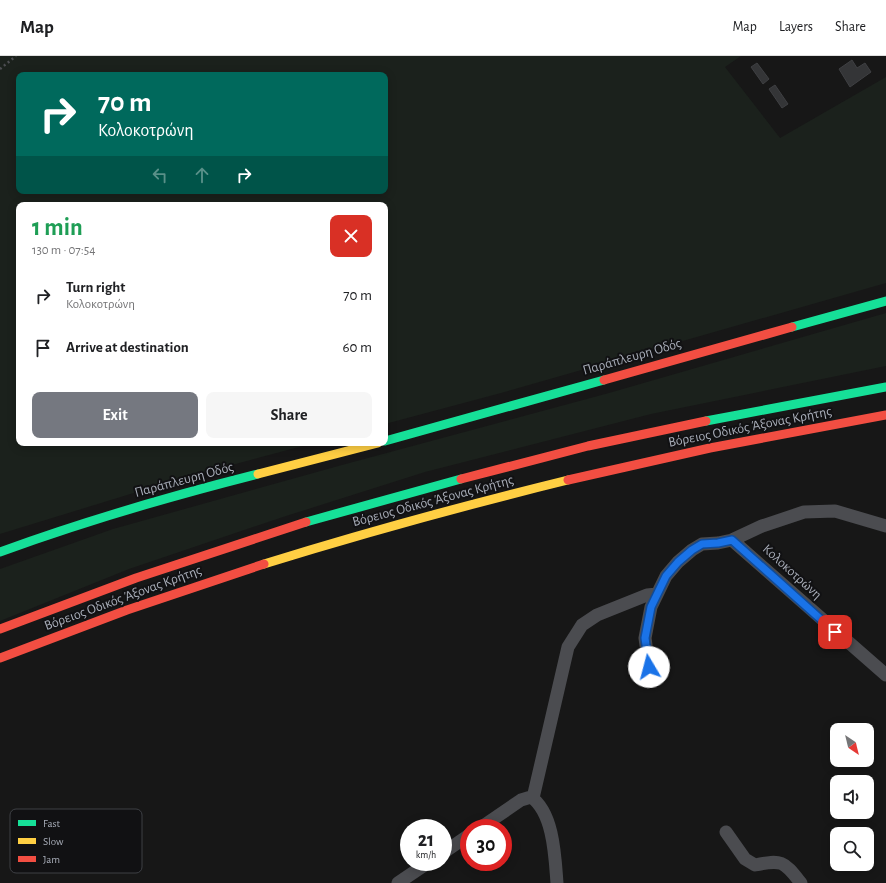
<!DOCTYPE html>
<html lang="en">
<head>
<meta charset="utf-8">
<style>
	:root { --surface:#fff; --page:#f6f6f6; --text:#202124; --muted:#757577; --line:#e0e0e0; --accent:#757880 }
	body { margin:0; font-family:"Alegreya Sans",sans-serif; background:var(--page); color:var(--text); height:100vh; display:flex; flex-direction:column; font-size:15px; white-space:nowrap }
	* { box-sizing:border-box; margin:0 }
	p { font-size:13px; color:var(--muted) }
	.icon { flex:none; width:22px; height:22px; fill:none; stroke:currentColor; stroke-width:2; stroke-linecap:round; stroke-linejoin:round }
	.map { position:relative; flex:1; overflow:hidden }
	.drawer { position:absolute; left:16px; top:146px; width:372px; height:244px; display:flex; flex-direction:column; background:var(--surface); border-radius:8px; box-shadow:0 2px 10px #0003 }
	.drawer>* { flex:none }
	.guide { position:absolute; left:16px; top:16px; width:372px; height:122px; border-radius:8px; box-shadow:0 2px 10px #0003; background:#00695c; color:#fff; overflow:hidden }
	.needle { width:26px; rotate:145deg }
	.buttons { position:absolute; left:830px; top:667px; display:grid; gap:8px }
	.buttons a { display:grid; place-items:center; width:44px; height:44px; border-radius:8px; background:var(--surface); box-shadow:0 2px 10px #0003; font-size:20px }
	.speed { position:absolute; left:400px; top:763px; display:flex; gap:8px; font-size:20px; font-weight:700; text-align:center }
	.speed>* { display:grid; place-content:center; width:52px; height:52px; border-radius:50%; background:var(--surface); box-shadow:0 2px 10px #0003; line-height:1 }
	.speed small { font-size:10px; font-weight:400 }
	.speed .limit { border:6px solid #d22; background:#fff; color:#111 }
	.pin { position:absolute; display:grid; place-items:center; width:34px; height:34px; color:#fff; margin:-17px; border-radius:8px; box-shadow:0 2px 6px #0006 }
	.me { position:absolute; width:44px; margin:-22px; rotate:352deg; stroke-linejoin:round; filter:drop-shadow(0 0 3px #0008) }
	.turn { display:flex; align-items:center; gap:14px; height:84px; padding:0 16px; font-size:18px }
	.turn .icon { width:52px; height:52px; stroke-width:2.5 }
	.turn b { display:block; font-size:28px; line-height:34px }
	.lanes { display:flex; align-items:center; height:38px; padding:0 16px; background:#0003; justify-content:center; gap:20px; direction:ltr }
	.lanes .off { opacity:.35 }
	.round { display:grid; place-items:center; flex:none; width:42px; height:42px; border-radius:8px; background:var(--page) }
	.summary { display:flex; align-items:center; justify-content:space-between; height:68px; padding:0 16px }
	h1 { font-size:24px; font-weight:700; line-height:30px; color:#1e9e55 }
	.cta { display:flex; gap:8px; margin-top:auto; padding:8px 16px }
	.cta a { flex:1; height:46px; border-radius:8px; background:var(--accent); color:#fff; font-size:16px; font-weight:700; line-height:46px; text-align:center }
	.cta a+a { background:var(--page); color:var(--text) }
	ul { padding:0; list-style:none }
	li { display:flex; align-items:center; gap:12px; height:52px; padding:0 16px }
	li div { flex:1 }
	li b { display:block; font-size:15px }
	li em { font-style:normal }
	header { display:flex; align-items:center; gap:24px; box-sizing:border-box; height:56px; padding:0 20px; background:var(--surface); border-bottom:1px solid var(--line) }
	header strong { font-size:19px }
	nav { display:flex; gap:22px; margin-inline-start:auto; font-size:14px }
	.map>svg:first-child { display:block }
	.green { fill:#1b211c; fill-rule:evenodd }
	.building { fill:#343537; stroke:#3f4043 }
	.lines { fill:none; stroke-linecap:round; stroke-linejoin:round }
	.path { stroke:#4d4e52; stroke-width:2.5; stroke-dasharray:2 3; stroke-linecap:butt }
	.street { stroke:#4b4c50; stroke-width:13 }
	.fast { stroke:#16e098; stroke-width:9 }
	.slow { stroke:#ffcf43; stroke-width:9 }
	.jam { stroke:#f24e42; stroke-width:9 }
	.route-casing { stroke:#114b97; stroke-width:10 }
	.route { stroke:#1a73e8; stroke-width:7 }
	.labels { text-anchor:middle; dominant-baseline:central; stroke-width:4; stroke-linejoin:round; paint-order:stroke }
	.street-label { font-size:14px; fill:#a8adb8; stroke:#111113 }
	.key { fill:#111113; stroke:#3e4045; stroke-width:1 }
	.key-label { font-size:11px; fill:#a8adb8 }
</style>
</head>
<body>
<header>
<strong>Map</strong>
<nav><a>Map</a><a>Layers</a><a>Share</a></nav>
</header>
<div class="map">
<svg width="886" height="827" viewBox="0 0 886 827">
	<rect width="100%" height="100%" fill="#171717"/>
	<path class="green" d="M0,0h741l-16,11 55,71 106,-61v206l-385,110 -116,31v-219h-366v238h295l-138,37 -176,54zM19,19h366v116h-366z
		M886,257v53l-235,48 -226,58 -142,45 -154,52 -129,52v-52l113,-40 229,-64 267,-72z"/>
	<path class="building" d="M852,4l5,8 8,-5 6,9 -21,15 -11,-18z
		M757,7l12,16 -6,5 -12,-17z
		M775,29l13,19 -6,4 -13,-19z"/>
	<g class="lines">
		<path class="path" d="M0,13l16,-13"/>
		<path class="street" d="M732,484l154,135
			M649,611l-4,-29 6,-31 15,-31 12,-14 14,-12 10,-6 16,-1 14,-3 30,-14 42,-14 31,-1 51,15
			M533,742l35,-151 14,-22 15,-10 50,-20 10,-1
			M480,772l41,-28 10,-3c23,16 24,61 26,86
			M726,776l19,27 10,6c28,-6 29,-3 46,18
			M443,797l26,-18
			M398,827l31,-21"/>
		<path class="fast" d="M792,271l94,-26
			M706,365l180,-34
			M385,385l219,-61
			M306,466l155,-43
			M0,496c85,-31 171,-56 258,-78"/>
		<path class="slow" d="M258,418l120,-31
			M264,508c100,-31 202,-59 304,-84"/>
		<path class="jam" d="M604,324l188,-53
			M461,423l127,-33 118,-25
			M568,424l142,-32 176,-33
			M0,573l136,-51 170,-56
			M0,602l127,-48 137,-46"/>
	</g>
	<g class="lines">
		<defs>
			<path id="route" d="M649,611l-4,-29 6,-31 15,-31 12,-14 14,-12 10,-6 16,-1 14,-3 103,92"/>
		</defs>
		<use href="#route" class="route-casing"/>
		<use href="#route" class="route"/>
	</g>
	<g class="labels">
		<g class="street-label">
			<text transform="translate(632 301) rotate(-16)">Παράπλευρη Οδός</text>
			<text transform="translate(750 371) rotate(-11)">Βόρειος Οδικός Άξονας Κρήτης</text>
			<text transform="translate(184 424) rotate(-15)">Παράπλευρη Οδός</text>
			<text transform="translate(433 445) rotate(-15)">Βόρειος Οδικός Άξονας Κρήτης</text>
			<text transform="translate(792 516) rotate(42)">Κολοκοτρώνη</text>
			<text transform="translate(123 542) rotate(-20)">Βόρειος Οδικός Άξονας Κρήτης</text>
		</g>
	</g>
	<rect x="10" y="753" width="132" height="64" rx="6" class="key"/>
	<rect x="18" y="764" width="18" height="6" fill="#16e098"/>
	<rect x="18" y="782" width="18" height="6" fill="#ffcf43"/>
	<rect x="18" y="800" width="18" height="6" fill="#f24e42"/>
	<g class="key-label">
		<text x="43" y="771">Fast</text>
		<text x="43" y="789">Slow</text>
		<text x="43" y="807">Jam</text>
	</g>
</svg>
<div class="buttons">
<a><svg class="needle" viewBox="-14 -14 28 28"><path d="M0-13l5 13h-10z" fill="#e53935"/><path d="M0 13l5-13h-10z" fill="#757577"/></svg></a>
<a><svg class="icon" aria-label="sound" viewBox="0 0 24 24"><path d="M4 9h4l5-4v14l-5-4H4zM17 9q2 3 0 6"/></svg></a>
<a><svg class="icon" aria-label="search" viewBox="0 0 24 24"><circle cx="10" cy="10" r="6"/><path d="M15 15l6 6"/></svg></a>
</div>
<div class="speed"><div>21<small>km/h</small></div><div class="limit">30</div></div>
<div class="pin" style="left:835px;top:576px;background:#d93025"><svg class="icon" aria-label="arrive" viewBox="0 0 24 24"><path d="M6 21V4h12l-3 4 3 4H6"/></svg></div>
<svg class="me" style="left:649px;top:611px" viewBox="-20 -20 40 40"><circle r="19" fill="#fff"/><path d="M0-13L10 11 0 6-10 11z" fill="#1a73e8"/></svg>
<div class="guide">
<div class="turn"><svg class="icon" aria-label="right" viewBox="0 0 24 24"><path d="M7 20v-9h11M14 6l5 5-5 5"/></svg><div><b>70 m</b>Κολοκοτρώνη</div></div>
<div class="lanes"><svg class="icon off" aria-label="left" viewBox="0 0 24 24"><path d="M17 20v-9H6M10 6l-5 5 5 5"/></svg><svg class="icon off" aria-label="ahead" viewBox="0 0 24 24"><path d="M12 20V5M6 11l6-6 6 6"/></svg><svg class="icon" aria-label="right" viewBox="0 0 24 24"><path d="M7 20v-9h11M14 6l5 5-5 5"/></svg></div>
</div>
<section class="drawer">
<div class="summary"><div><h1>1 min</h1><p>130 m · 07:54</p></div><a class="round" style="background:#d93025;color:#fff"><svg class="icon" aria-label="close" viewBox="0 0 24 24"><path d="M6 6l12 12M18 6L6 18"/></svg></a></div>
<ul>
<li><svg class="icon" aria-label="right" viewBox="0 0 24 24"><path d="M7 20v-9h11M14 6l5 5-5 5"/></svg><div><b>Turn right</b><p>Κολοκοτρώνη</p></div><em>70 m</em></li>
<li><svg class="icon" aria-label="arrive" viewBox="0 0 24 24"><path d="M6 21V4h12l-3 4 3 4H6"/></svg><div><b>Arrive at destination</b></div><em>60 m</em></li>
</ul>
<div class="cta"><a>Exit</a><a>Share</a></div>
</section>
</div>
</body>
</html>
